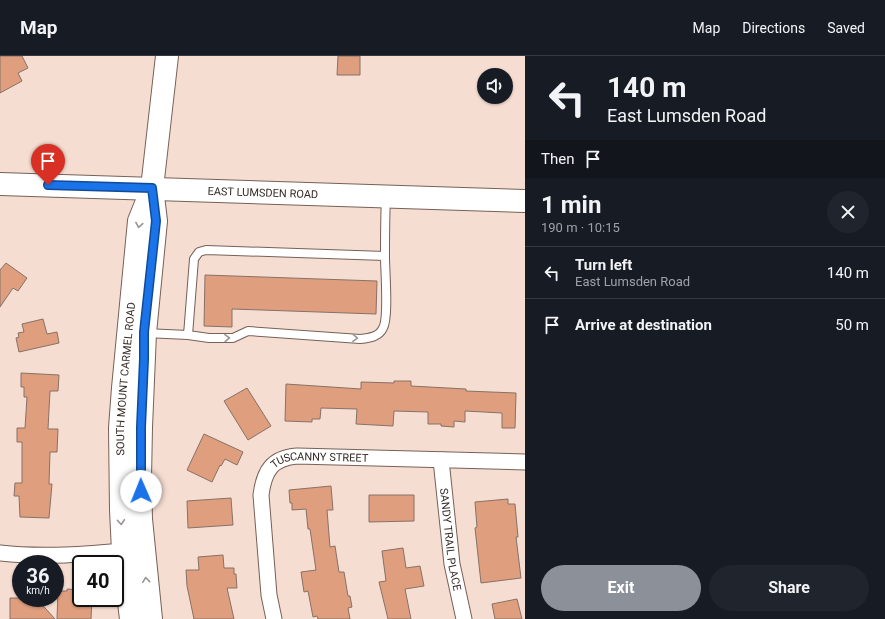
<!DOCTYPE html>
<html lang="en">
<head>
<meta charset="utf-8">
<style>
	:root { --surface:#171b24; --page:#20242c; --text:#f1f3f6; --muted:#9ea1a6; --line:#363941; --accent:#8c9099 }
	body { margin:0; font-family:Roboto,sans-serif; background:var(--page); color:var(--text); height:100vh; display:flex; flex-direction:column; font-size:15px; white-space:nowrap }
	* { box-sizing:border-box; margin:0 }
	p { font-size:13px; color:var(--muted) }
	.icon { flex:none; width:22px; height:22px; fill:none; stroke:currentColor; stroke-width:2; stroke-linecap:round; stroke-linejoin:round }
	.map { position:relative; flex:1; overflow:hidden }
	.panel { display:flex; flex-direction:column; background:var(--surface); width:360px }
	.panel>* { flex:none }
	.top-card { background:#171b24; color:var(--text); overflow:hidden }
	.tools { position:absolute; left:477px; top:12px; display:grid; gap:8px }
	.tools a { display:grid; place-items:center; width:36px; height:36px; border-radius:50%; background:var(--surface); box-shadow:0 1px 3px #0004; font-size:20px }
	.speed { position:absolute; left:12px; top:499px; display:flex; gap:8px; font-size:20px; font-weight:700; text-align:center }
	.speed>* { display:grid; place-content:center; width:52px; height:52px; border-radius:50%; background:var(--surface); box-shadow:0 1px 3px #0004; line-height:1 }
	.speed small { font-size:10px; font-weight:400 }
	.speed .limit { border:2px solid #111; border-radius:6px; background:#fff; color:#111 }
	.pin { position:absolute; display:grid; place-items:center; width:34px; height:34px; color:#fff; margin:-41px -17px; border-radius:50% 50% 50% 0; rotate:-45deg; box-shadow:0 0 4px #0007 }
	.pin .icon { rotate:45deg }
	.me { position:absolute; width:44px; margin:-22px; rotate:359deg; stroke-linejoin:round; filter:drop-shadow(0 0 3px #0008) }
	.turn { display:flex; align-items:center; gap:14px; height:84px; padding:0 16px; font-size:18px }
	.turn .icon { width:52px; height:52px; stroke-width:2.5 }
	.turn b { display:block; font-size:28px; line-height:34px }
	.then { display:flex; align-items:center; height:38px; padding:0 16px; background:#0003; gap:8px; font-size:15px }
	.round { display:grid; place-items:center; flex:none; width:42px; height:42px; border-radius:21px; background:var(--page) }
	.head { display:flex; align-items:center; justify-content:space-between; height:68px; padding:0 16px }
	h1 { font-size:24px; font-weight:700; line-height:30px }
	.primary-button { display:flex; gap:8px; margin-top:auto; padding:8px 16px }
	.primary-button a { flex:1; height:46px; border-radius:24px; background:var(--accent); color:#fff; font-size:16px; font-weight:700; line-height:46px; text-align:center }
	.primary-button a+a { background:var(--page); color:var(--text) }
	ul { padding:0; list-style:none }
	li { display:flex; align-items:center; gap:12px; height:52px; padding:0 16px; border-top:1px solid var(--line) }
	li div { flex:1 }
	li b { display:block; font-size:15px }
	li em { font-style:normal }
	header { display:flex; align-items:center; gap:24px; box-sizing:border-box; height:56px; padding:0 20px; background:var(--surface); border-bottom:1px solid var(--line) }
	header strong { font-size:19px }
	nav { display:flex; gap:22px; margin-inline-start:auto; font-size:14px }
	main { display:flex; flex:1; min-height:0 }
	.map>svg:first-child { display:block }
	.building { fill:#df9e7e; stroke:#877167 }
	.lines { fill:none; stroke-linecap:round; stroke-linejoin:round }
	.lane-casing { stroke:#766157; stroke-width:10 }
	.street-casing { stroke:#766157; stroke-width:17 }
	.secondary-casing { stroke:#766157; stroke-width:24 }
	.lane { stroke:#fff; stroke-width:8 }
	.street { stroke:#fff; stroke-width:15 }
	.secondary { stroke:#fff; stroke-width:22 }
	.oneway { stroke:#9a9593 }
	.route-casing { stroke:#114b97; stroke-width:10 }
	.route { stroke:#1a73e8; stroke-width:7 }
	.labels { text-anchor:middle; dominant-baseline:central; stroke-width:4; stroke-linejoin:round; paint-order:stroke }
	.street-label { font-size:11px; fill:#352b27; stroke:#f6ddd1 }
</style>
</head>
<body>
<header>
<strong>Map</strong>
<nav><a>Map</a><a>Directions</a><a>Saved</a></nav>
</header>
<main>
<div class="map">
<svg width="525" height="563" viewBox="0 0 525 563">
	<rect width="100%" height="100%" fill="#f6ddd1"/>
	<path class="building" d="M0,0h22l6,12 -10,5 4,8 -22,12z
		M338,0h22v19h-23z
		M6,207l21,15 -9,13 -5,-3 -13,19v-37z
		M205,219l172,6 -1,33 -144,-5v18l-28,-1z
		M43,263l4,15 10,-2 2,11 -40,9 -3,-14 3,-1 -1,-4 6,-1 -2,-8z
		M21,317l38,2 -1,16h-8l-2,38h10l-1,23h-7l-1,32h3l-3,34 -29,-1 -1,-21h-5l1,-13h7v-41h-5v-14h8l2,-31h-3v-10h-3z
		M394,325h17v5l55,3v2l50,2 -1,35h-13v-15l-37,-2v11l-11,-1v6l-13,-1v-2h-13v-12l-34,-1 -1,15 -37,-2 1,-15 -36,-1 -1,11h-8v3l-27,-1 1,-37 75,5v-7l33,1z
		M247,332l24,38 -23,14 -24,-39z
		M204,378l39,18 -6,13 -12,-6 -4,7 -1,-1 -8,17 -25,-12z
		M331,430l2,24h-6l3,37 5,-1 4,26h5l4,24h2l2,11 -4,1 2,11h-32l-1,-3 -4,1 -5,-26 -4,1 -3,-20 15,-2 -6,-41h-2l-2,-20 -14,1v-7h-2l-1,-13z
		M369,439h45v26l-45,1z
		M231,442l2,27 -45,3 -1,-27z
		M508,443v5h7l3,33h-2l5,41 -40,5 -6,-55 2,-1 -2,-25z
		M403,492l3,20 14,-2 4,20 -19,3 6,30h-23l-9,-37 7,-1 -4,-30z
		M223,499l1,13h10v6h2l1,14h-10l7,31h-40l-7,-33 -1,-16h13l-1,-13z
		M67,533l14,1v8h11l-1,21h-34l1,-28h9z
		M10,542h26l19,21h-45z
		M517,543l5,20h-27l-3,-15z"/>
	<g class="lines">
		<defs>
			<path id="lane" d="M145,277l43,2 21,3h24l15,-7 112,8c9,-1 19,-2 23,-11 6,-10 2,-57 2,-71 0,-20 0,-40 1,-59
				M188,279l6,-76 5,-7 7,-2 179,6"/>
			<g id="street">
				<path id="s1" d="M441,404l11,104 12,55"/>
				<path d="M0,497c44,5 88,1 133,-3"/>
				<path id="s2" d="M274,563l-5,-24 -8,-100c3,-24 11,-37 36,-39l228,6"/>
			</g>
			<g id="secondary">
				<path id="s3" d="M0,128l525,17"/>
				<path id="s4" d="M131,563l-8,-68 -2,-41 -1,-82 3,-40 16,-167 13,-32"/>
				<path d="M151,563l-10,-100 -1,-41 1,-51 4,-94 11,-112 -4,-33 15,-132"/>
			</g>
		</defs>
		<use href="#lane" class="lane-casing"/>
		<use href="#street" class="street-casing"/>
		<use href="#secondary" class="secondary-casing"/>
		<use href="#lane" class="lane"/>
		<use href="#street" class="street"/>
		<use href="#secondary" class="secondary"/>
	</g>
	<defs><path id="oneway-chevron" d="M-2-3.5L2.5 0L-2 3.5" fill="none" stroke-width="1.6" stroke-linecap="round" stroke-linejoin="round"/></defs>
	<g class="oneway">
		<use href="#oneway-chevron" transform="translate(139 169) rotate(100)"/>
		<use href="#oneway-chevron" transform="translate(227 282) rotate(-2)"/>
		<use href="#oneway-chevron" transform="translate(355 282) rotate(2)"/>
		<use href="#oneway-chevron" transform="translate(121 466) rotate(86)"/>
		<use href="#oneway-chevron" transform="translate(146 524) rotate(-96)"/>
	</g>
	<g class="lines">
		<defs>
			<path id="route" d="M48,129l104,3 4,33 -12,111v27l-3,68v64"/>
		</defs>
		<use href="#route" class="route-casing"/>
		<use href="#route" class="route"/>
	</g>
	<g class="labels">
		<g class="street-label">
			<text stroke="none"><textPath href="#s3" startOffset="263">EAST LUMSDEN ROAD</textPath></text>
			<text stroke="none"><textPath href="#s4" startOffset="241">SOUTH MOUNT CARMEL ROAD</textPath></text>
			<text stroke="none"><textPath href="#s2" startOffset="206">TUSCANNY STREET</textPath></text>
			<text stroke="none"><textPath href="#s1" startOffset="80">SANDY TRAIL PLACE</textPath></text>
		</g>
	</g>
</svg>
<div class="tools">
<a><svg class="icon" aria-label="sound" viewBox="0 0 24 24"><path d="M4 9h4l5-4v14l-5-4H4zM17 9q2 3 0 6"/></svg></a>
</div>
<div class="speed"><div>36<small>km/h</small></div><div class="limit">40</div></div>
<div class="pin" style="left:48px;top:129px;background:#d93025"><svg class="icon" aria-label="arrive" viewBox="0 0 24 24"><path d="M6 21V4h12l-3 4 3 4H6"/></svg></div>
<svg class="me" style="left:141px;top:435px" viewBox="-20 -20 40 40"><circle r="19" fill="#fff"/><path d="M0-13L10 11 0 6-10 11z" fill="#1a73e8"/></svg>
</div>
<section class="panel">
<div class="top-card">
<div class="turn"><svg class="icon" aria-label="left" viewBox="0 0 24 24"><path d="M17 20v-9H6M10 6l-5 5 5 5"/></svg><div><b>140 m</b>East Lumsden Road</div></div>
<div class="then">Then<svg class="icon" aria-label="arrive" viewBox="0 0 24 24"><path d="M6 21V4h12l-3 4 3 4H6"/></svg></div>
</div>
<div class="head"><div><h1>1 min</h1><p>190 m · 10:15</p></div><a class="round"><svg class="icon" aria-label="close" viewBox="0 0 24 24"><path d="M6 6l12 12M18 6L6 18"/></svg></a></div>
<ul>
<li><svg class="icon" aria-label="left" viewBox="0 0 24 24"><path d="M17 20v-9H6M10 6l-5 5 5 5"/></svg><div><b>Turn left</b><p>East Lumsden Road</p></div><em>140 m</em></li>
<li><svg class="icon" aria-label="arrive" viewBox="0 0 24 24"><path d="M6 21V4h12l-3 4 3 4H6"/></svg><div><b>Arrive at destination</b></div><em>50 m</em></li>
</ul>
<div class="primary-button"><a>Exit</a><a>Share</a></div>
</section>
</main>
</body>
</html>
